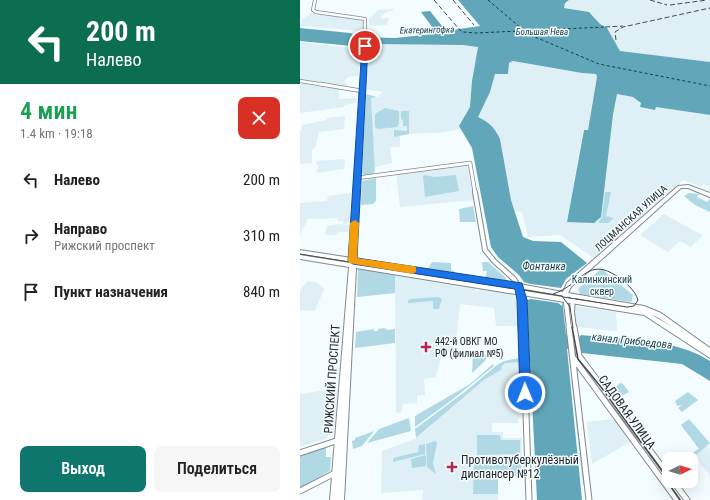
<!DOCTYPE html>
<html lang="ru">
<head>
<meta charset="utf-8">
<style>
	:root { --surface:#fff; --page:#f6f6f6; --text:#222; --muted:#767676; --accent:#0f766e }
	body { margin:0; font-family:"Roboto Condensed",sans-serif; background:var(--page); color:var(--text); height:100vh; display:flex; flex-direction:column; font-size:15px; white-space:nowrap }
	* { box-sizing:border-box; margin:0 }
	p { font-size:13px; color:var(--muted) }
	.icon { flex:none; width:22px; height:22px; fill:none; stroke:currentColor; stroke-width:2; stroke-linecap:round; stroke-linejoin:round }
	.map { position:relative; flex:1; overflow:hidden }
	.details { display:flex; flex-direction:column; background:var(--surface); width:300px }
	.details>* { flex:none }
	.banner { background:#0b6e4f; color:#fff; overflow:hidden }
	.needle { width:26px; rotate:85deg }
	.buttons { position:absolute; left:362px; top:452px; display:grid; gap:8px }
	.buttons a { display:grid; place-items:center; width:36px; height:36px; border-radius:8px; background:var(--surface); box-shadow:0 4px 16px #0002; font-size:20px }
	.pin { position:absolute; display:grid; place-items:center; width:34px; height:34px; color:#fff; margin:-17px; border:2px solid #fff; border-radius:50%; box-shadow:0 1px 4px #0007 }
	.me { position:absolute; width:44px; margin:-22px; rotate:359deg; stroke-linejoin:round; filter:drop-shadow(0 0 3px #0008) }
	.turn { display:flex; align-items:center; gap:14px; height:84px; padding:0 20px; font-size:18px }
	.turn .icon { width:52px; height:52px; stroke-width:2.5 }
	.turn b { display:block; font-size:28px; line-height:34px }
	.round { display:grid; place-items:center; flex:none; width:42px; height:42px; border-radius:8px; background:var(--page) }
	.headline { display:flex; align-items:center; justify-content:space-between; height:68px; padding:0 20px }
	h1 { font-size:24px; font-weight:600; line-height:30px; color:#1e9e55 }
	.cta { display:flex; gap:8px; margin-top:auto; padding:8px 20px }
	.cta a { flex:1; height:46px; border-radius:8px; background:var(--accent); color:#fff; font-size:16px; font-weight:600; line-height:46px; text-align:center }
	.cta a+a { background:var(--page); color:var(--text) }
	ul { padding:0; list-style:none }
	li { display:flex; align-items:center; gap:12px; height:56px; padding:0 20px }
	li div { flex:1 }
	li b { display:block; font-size:15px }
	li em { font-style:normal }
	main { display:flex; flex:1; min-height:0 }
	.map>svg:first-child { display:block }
	.built { fill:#def0f5 }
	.green { fill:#b1d9e5 }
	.water { fill:#62a6b9 }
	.pier { fill:#f3fcff }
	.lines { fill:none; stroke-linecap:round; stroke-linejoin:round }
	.ferry { stroke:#193a43; stroke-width:1; stroke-dasharray:3 2.5; stroke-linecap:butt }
	.minor-far3-casing { stroke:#81898c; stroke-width:4 }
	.minor-far2-casing { stroke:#81898c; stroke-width:4.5 }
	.minor-far1-casing { stroke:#81898c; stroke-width:6 }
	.minor-casing { stroke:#81898c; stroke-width:7 }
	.major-casing { stroke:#81898c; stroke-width:2 }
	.minor-far3 { stroke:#fff; stroke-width:2.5 }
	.minor-far2 { stroke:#fff; stroke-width:3 }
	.minor-far1 { stroke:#fff; stroke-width:4 }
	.minor { stroke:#fff; stroke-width:5 }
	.major { fill:#fff; fill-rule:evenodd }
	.tram-far1 { stroke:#45494b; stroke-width:1 }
	.tram { stroke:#45494b; stroke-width:1.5 }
	.rail { stroke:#45494b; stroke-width:1; stroke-dasharray:5 2.5; stroke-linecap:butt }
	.route { fill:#1a73e8; stroke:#114b97 }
	.slow { fill:#f59e0b }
	.poi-dot { fill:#b52554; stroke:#f3fcff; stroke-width:1.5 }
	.labels { text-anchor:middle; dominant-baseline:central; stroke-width:3; stroke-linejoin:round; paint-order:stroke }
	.far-water-label { font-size:9px; font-style:italic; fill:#193a43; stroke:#f3fcff }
	.street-label { font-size:10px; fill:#222627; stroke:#f3fcff }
	.park-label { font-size:10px; fill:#1a3b44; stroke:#f3fcff }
	.poi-label { font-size:10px; fill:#222627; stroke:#f3fcff; text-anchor:start }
	.water-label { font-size:11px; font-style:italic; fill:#193a43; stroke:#f3fcff }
	.near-street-label { font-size:12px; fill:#222627; stroke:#f3fcff }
	.near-poi-label { font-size:12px; fill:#222627; stroke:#f3fcff; text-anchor:start }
</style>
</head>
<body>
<main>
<section class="details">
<div class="banner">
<div class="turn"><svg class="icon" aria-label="left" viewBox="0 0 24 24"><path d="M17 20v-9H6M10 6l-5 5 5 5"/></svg><div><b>200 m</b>Налево</div></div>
</div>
<div class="headline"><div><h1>4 мин</h1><p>1.4 km · 19:18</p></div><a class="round" style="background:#d93025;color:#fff"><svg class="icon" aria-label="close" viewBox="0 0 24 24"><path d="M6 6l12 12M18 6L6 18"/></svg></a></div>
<ul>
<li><svg class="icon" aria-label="left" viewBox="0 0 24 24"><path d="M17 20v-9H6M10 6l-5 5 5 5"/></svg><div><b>Налево</b></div><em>200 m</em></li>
<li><svg class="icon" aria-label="right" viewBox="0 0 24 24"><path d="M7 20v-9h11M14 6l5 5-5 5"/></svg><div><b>Направо</b><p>Рижский проспект</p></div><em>310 m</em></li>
<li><svg class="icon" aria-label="arrive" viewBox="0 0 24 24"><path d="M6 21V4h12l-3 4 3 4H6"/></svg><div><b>Пункт назначения</b></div><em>840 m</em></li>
</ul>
<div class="cta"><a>Выход</a><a>Поделиться</a></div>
</section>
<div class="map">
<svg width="410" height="500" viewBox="0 0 410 500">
	<rect width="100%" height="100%" fill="#f3fcff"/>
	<path class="built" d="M269,0h141v62l-90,-11 -13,-23 -7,-4 -11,-12 -25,-4 1,-5z
		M93,9v2l-7,1 -6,6h9l-2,7 -18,1v-7l9,-9z
		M11,13l50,7 3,2 -1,9 -63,-5 2,-7z
		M0,42l50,6 9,-1 2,10 -3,19 -10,1 -4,5 4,1 -2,3 -46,-7z
		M69,44l94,1 15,2 -5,28 -3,32 -11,19 3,3 -25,4 -37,1v13h-10l2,16 -18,4 -3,-69 7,-1 4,-5 -16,-3z
		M213,61l69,12 14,1 1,3 -9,54 -5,-1 -16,92 40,-62 10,-66 20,4 4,5 -1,4 15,3 1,-3 54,8v76l-3,-1 3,-3 -6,-3 -3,3 -18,-7 -89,78 -34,-23 -32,2 -6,-25 -7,-1 -4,-11 -11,-61 -3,-7 -10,-10 -10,-5 13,-25 5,-18z
		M0,83l39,6v10l18,-1 -1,5 -12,2v2l-44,6z
		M45,116l-1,13 -25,3 -3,14 -4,4v13l-12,1v-34l2,-1v-4l24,-5 1,-2z
		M45,159l-1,10 -28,4 3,-8h-3l1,-4z
		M166,165l2,2 6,33 -74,7 -4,-33z
		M51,193l-2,30 -6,1v-3h-5v-3l-30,1 -8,16v-32l27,-2 1,-5z
		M364,214l29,16 10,5 -12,12 -11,-6 -12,11 -28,-17z
		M39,224l10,1 -1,7h-9l-3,3h-11l2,-9z
		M95,275l81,13 -1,2 4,1 1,-3 32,5 5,5 1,28h-22l-2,-18 -34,-4 -5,47 -14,6 -5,20 -12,2 1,16 -8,1v7l-14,1 -1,7 -3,2 -3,-1z
		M8,281l10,2 6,6 -9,22 -15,-1v-20z
		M275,306l41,6 1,19 -41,-4 -2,-20z
		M219,358l2,60h-3v5h-26v9h11v6h19v37l-24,1v24h-76l1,-10 -42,3 1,-42 35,-13 87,-76z
		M38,388l-4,41 -8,10 -26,8v-53z
		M314,419l16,23 -38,22 -5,-42z
		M406,444l4,5v27l-18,-23z"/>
	<path class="green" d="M66,94l11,3 -6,1 4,73 -2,3 -9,1 -2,-2z
		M85,108l14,3v13l-2,3 -8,1 -2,-2 1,2 -10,1 -3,-2v-13z
		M101,111h8v23l-15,3v-7l13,1v-5h-4v-6l-2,-1z
		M125,175l9,2 22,-2 3,16 -34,6 -2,-21z
		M76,178v23l-3,3 -12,1 1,-24z
		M305,192h6l-5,24 8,2 -6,5h-10l4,-6z
		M389,193l10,1 -2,3 10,5 3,-3v13l-15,-7 -11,-9z
		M173,206l3,16h-16l-1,-13z
		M132,262l19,1v7l3,1 1,3 -27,-5z
		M182,262h6l18,16v3l-21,-3 2,-7h-4z
		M58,269l37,5v19l-38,4z
		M300,270h3l30,25 -1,6 -2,1 -50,-8 -2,-5z
		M138,297l4,2 -3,10h-6v-8l-25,2v-3l3,-1z
		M84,328l4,2 7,-1v14l-40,5 1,-16 18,-3v2h4v-2z
		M173,354l15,1 -3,6 -13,12z
		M219,358v4l-14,1 -3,3 -1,4 -16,9 -69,59 -1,-9 51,-38 31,-26 7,-4z
		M193,364l1,2 -41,33 -38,28v-11l55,-32z
		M271,378h1l13,108 -2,-1z
		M320,383l3,1 6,8 -11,6 -7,-9 4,-1z
		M388,392l10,8 -16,12 -4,-4 4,-3 -5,1 -2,-5z
		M109,418l2,13 -44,12 12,-14z
		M389,419l21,24 -15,13 -3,-3 7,-4 -18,-24z
		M74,431l-12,15 -9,3 -1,-8 3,-1v-2z
		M177,435h23l1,5h19v14l-43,1z
		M135,441l2,2 -4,20 3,11 -9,-7 -1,-23z
		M125,444v10l-32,8v-4l25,-6 1,-7z
		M26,445v12h5l-1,14 -30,17v-33z
		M126,455v11l-14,2 -1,-9z
		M174,457h47v19l-23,1v17h-25z"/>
	<path class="water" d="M158,0h111l-4,3 -1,5 25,4 11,12 7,4 13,23 90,11v53l-54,-8 -1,3 -15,-3 1,-4 -8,-6 -16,-3 -4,21 -12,102 -7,6 -27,-1 17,-92h4l9,-53 -1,-3 -14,-1 -69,-12 -4,2 -1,11h-13l-5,18 -12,25c11,5 17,11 22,22l11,61 12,37 10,4 28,1 26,21 -21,16 -5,9 5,47 12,3 3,-3c39,4 97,4 129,26v20l-28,-17 -100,-11 -3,-4h-12l15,151h-45l-10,-200 -3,-18 -5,-7 -21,-18 -7,-10 -19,-99 -13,-22 11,-19 2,-26 6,-34 -15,-2 -88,-1 -23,2 -52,-5v-13l50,5 12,4 33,1 38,-4 3,-2 -15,-20 9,-1 16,20 34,-5z"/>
	<path class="pier" d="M224,282l7,2 30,4 1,18 -4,-3 -27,-4 -4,1z"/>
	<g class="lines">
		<path class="ferry" d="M188,0l40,34 71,30 111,22
			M159,29l4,3 13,1 129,-6"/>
		<defs>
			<path id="minor-far3" d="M15,0l-2,10 3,2 49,7 -2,66
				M0,81l26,4"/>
			<path id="minor-far2" d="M20,84l42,7
				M57,178l113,-15 5,30
				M57,193l6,-109"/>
			<path id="minor-far1" d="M175,192l10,58 9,11 20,18 6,10 3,39
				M53,261l4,-69
				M265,294l4,34
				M273,296l-1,16 2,16"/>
			<path id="minor" d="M223,327l6,173
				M269,327l20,173
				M274,327l5,29 90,120
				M274,359l103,141
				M0,453l39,-13
				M373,481l14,19
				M0,491l37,-19"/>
			<path id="major" d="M388,185l22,8v4l-22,-9h-7l-110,99 -3,6 76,13 17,7 49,35v10l-66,-43 -288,-47 -12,232h-14l19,-233 -49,-8v-4l50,8 2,-1 -52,-8v-4l225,35 38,7 4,-9 111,-97zM54,262l171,27 112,20 -281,-45zM352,315l5,2 17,11z"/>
		</defs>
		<use href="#minor-far3" class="minor-far3-casing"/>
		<use href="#minor-far2" class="minor-far2-casing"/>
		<use href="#minor-far1" class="minor-far1-casing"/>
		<use href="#minor" class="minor-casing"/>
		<use href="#major" class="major-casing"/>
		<use href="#minor-far3" class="minor-far3"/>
		<use href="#minor-far2" class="minor-far2"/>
		<use href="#minor-far1" class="minor-far1"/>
		<use href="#minor" class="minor"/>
		<use href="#major" class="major"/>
		<path class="tram-far1" d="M0,254l262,42 8,11 3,21
			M253,294c29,-9 34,-39 65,-17 8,6 17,13 20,23l-4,6 -7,1 -64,-10"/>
		<path class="tram" d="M272,327l6,32 23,28 68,93
			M364,477l16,23"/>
		<path class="rail" d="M134,0l25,29
			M153,0l21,25
			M350,0l17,5
			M370,5l37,-5
			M305,27l18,-1
			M316,40l-1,-8 8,-5 87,-19"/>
	</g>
	<path class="route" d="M65,44l3,2 -11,212 165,25 5,17 4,93 -2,4 -4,1 -4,-1 -1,-4 -3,-93 -2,-11 -162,-25 -5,-3 14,-215z"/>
	<path class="slow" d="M55,220l4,3 -2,35 56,8 3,1v5l-3,2 -64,-11 -1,-2 2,-38z"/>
	<g class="poi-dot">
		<path d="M124 341h4v4h4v4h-4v4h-4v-4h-4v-4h4z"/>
		<path d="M150 461h4v4h4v4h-4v4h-4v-4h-4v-4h4z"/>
	</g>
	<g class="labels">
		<g class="far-water-label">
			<text transform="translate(127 30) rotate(-1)">Екатерингофка</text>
			<text x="242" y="32">Большая Нева</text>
		</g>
		<g class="street-label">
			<text transform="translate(331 218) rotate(-42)">ЛОЦМАНСКАЯ УЛИЦА</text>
		</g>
		<g class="park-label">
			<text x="302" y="279">Калинкинский<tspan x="302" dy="12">сквер</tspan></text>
		</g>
		<g class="poi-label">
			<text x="135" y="341">442-й ОВКГ МО<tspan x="135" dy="12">РФ (филиал №5)</tspan></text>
		</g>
		<g class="water-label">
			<text x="244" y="266">Фонтанка</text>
			<text transform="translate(332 341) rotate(6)">канал Грибоедова</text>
		</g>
		<g class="near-street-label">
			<text transform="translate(32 379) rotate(-86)">РИЖСКИЙ ПРОСПЕКТ</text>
			<text transform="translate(327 412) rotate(54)">САДОВАЯ УЛИЦА</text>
		</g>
		<g class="near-poi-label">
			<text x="161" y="460">Противотуберкулёзный<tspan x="161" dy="14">диспансер №12</tspan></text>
		</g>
	</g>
</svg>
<div class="buttons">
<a><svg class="needle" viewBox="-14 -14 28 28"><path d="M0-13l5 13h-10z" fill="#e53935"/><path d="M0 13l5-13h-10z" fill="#767676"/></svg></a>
</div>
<div class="pin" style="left:65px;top:46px;background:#d93025"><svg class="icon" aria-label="arrive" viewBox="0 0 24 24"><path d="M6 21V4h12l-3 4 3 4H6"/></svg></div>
<svg class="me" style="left:225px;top:393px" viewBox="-20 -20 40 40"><circle r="17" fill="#1a73e8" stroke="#fff" stroke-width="3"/><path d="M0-11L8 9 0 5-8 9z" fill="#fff"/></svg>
</div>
</main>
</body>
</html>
